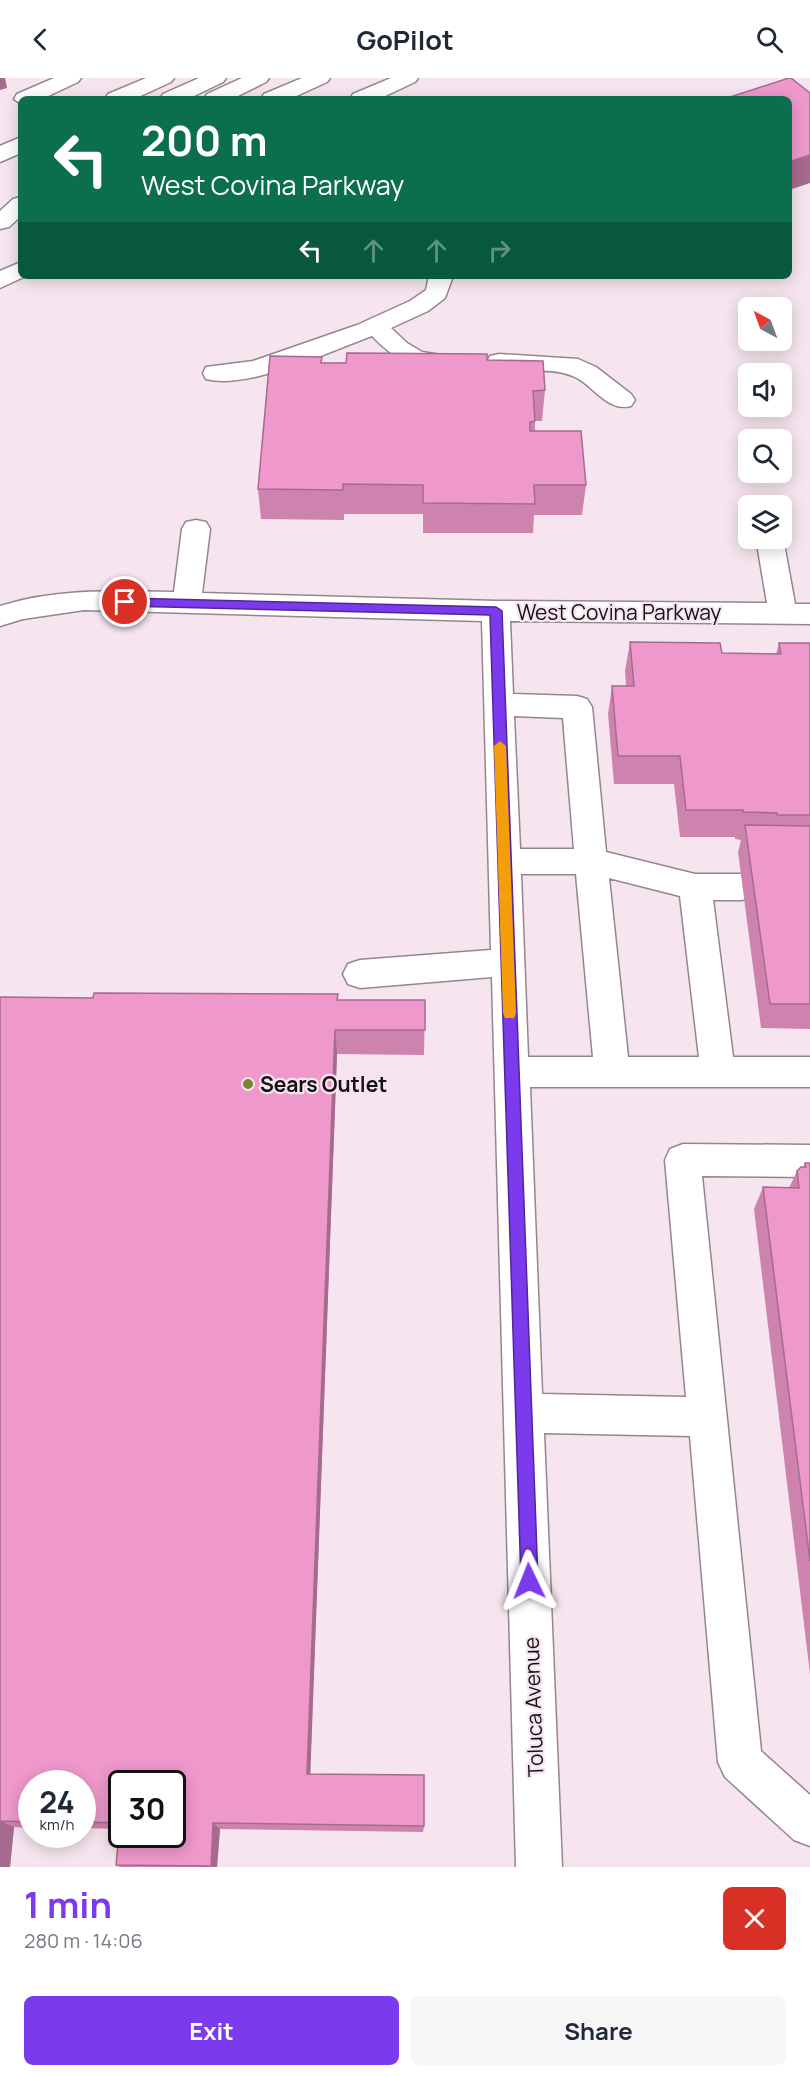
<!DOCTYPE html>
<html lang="en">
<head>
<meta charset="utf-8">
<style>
	:root { --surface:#fff; --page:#f6f6f7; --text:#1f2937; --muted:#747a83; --accent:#7c3aed }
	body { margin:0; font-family:Manrope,sans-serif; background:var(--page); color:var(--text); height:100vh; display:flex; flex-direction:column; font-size:22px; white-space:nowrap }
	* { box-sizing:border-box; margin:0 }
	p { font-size:20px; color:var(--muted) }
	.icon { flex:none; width:33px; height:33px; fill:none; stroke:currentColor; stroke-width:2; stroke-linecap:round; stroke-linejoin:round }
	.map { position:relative; height:1789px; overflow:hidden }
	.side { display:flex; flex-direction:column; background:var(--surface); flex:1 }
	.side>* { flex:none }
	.top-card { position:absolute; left:18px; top:18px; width:774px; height:183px; border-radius:9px; box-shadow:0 3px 15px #0003; background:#0b6e4f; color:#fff; overflow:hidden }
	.needle { width:39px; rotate:319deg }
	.buttons { position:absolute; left:738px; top:219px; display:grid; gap:12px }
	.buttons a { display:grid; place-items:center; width:54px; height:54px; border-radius:9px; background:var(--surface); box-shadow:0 3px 15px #0003; font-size:30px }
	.speed { position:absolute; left:18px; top:1692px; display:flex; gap:12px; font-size:30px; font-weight:700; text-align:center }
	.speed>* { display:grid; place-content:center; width:78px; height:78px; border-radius:50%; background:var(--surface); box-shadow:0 3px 15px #0003; line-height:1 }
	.speed small { font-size:15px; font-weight:400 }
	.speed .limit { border:3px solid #111; border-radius:9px; background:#fff; color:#111 }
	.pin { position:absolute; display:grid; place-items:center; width:51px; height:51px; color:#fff; margin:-26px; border:3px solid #fff; border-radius:50%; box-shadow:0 2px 6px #0007 }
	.me { position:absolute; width:66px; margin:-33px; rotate:358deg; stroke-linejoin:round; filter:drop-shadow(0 0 4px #0008) }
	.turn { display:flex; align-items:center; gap:21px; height:126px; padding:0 24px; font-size:27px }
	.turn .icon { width:78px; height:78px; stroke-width:2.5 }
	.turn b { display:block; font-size:42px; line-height:51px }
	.lanes { display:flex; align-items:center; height:57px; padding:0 24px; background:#0003; justify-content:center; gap:30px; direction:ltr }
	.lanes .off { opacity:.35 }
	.round { display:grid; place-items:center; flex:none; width:63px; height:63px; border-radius:9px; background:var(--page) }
	.headline { display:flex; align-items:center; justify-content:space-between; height:102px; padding:0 24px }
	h1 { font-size:36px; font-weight:700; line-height:45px; color:var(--accent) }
	.action { display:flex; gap:12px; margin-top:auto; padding:12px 24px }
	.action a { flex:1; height:69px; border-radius:9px; background:var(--accent); color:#fff; font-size:24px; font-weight:700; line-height:69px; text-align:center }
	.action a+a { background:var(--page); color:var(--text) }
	header { display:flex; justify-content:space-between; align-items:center; height:78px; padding:0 24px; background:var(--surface); font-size:27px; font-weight:700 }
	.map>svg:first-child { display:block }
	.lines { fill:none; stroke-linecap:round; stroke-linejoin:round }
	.minor-casing { stroke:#95868e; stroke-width:3 }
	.highway-casing { stroke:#95868e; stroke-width:3 }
	.minor { fill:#fff; fill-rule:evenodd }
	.highway { fill:#fff; fill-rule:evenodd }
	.wall { fill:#ce83af }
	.shaded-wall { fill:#a76a8f }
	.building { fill:#ef98cc; stroke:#a76a8f; stroke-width:1.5; fill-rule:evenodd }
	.route { fill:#7c3aed; stroke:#51269a; stroke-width:1.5 }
	.slow { fill:#f59e0b }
	.poi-dot { fill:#7a8633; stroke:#f6e5ee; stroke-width:2 }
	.labels { text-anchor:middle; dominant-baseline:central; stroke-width:4.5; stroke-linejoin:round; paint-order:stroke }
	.street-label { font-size:21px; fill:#171115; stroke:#f6e5ee }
	.poi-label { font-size:21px; font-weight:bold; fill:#171115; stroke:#f6e5ee; text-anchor:start }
</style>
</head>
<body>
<header><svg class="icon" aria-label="back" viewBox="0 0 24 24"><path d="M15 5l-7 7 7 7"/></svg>GoPilot<svg class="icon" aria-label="search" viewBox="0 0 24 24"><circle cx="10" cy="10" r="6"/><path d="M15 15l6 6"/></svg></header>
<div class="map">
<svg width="810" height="1789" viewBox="0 0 810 1789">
	<rect width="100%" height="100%" fill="#f6e5ee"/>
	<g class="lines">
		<defs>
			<path id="minor" d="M54,0h27l-3,4 -36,17h-21v5l-7,-5 3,-5z
				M391,0h27l-3,4 -36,17h-29l3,-5z
				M21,184v14h5l-26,12v-17z
				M429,198h24l-8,22 -17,13 -37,17 16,15 15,9 32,5 3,6 -3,6c-33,8 -60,-10 -82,-33 -42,15 -123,54 -166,43l-3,-6 3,-6 47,-6 104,-36 53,-24 16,-11z
				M499,276l79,5 18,8 35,27 4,6 -4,6c-24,6 -37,-20 -56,-29 -26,-12 -58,-2 -85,-9l-3,-6 3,-6z
				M196,442l10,2 4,7 -8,64 294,8 271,2 -11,-65h26v-2l1,2 12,66h15v20l-300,-3 3,73 64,2 10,3 5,8 14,145 89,22h47l11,4 5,9 -5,9 -11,4h-29l20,157h77v30h-280l12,307 144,3 -21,-237 5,-11 13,-5 127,1v32l-108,-1 59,575 49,44v51l-16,-6 -69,-63 -7,-15 -28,-326 -146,-3 18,434h-46l-24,-890 -132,11 -12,-4 -5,-10 5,-10 12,-4 131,-10 -9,-329 -398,-11 -61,9 -23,7v-20c57,-18 115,-15 174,-14l8,-63 4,-7zM514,638l49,2 11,131h-54zM521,796h55l17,183h-65zM609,800l71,18 19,161h-71z"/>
			<path id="highway" d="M146,0h28l-3,4 -37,17h-29l3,-5z
				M199,0h27l-3,4 -35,17h-28l3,-5z
				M242,0h27l-3,4 -34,17h-28l3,-5z
				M302,0h28l-3,4 -37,17h-29l3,-5z
				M21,59v16l-21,9v-16z
				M21,119v19l-12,11 -9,2v-18l13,-12z"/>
		</defs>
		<use href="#minor" class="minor-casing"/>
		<use href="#highway" class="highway-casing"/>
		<use href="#minor" class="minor"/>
		<use href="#highway" class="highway"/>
	</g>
	<path class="wall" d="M487,282l58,30 -3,31h-7v10l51,54 -4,30h-48l-1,18h-110v-19h-79v6l-83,-1 -3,-30 64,-126z
		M630,564l92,11 54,1 3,-11h31v386l-49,-1 -23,-176 3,-12 -6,-1v-2h-55l-6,-53h-60l-6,-70 4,-28h14l-1,-15z
		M338,916v6h87l-1,55 -87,-1 -27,720 114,52 -1,6 -203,-3 -3,38h-97l-4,-2 3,-36 -37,-1v-44h-50v44l-18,-1 -4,40h-10v-870l93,1z
		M805,1085h5v511l-56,-465 9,-22 26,1 8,-17 6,-4z"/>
	<path class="shaded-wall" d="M0,0h5l2,10 -7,2z
		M810,77v28l-21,7v-28z
		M335,952l2,24 -27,728 -3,-8z
		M1,1743l13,6 -4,40h-10v-35z
		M213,1745l7,6 -3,38h-4l-2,-1z"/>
	<path class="building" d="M789,0h2l19,15v62l-21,7v-63h-65z
		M347,275l140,1v6l56,1 2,29 -12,1 2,30 -5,1v9h51l5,54h-52l1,19 -112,-1v-18l-80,-1v6l-85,-1 12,-133 52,1 -1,6h25z
		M630,564l90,1 2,10 59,1 -2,-11h31v172h-33v-2l-34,-1v-2h-57l-6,-54h-62l-6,-70h22z
		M745,747l65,1v178h-40z
		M94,915l244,1 -1,6h88v30h-90l-28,744 117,1v51l-211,-3 -2,43 -95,-1 4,-42 -38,-1v-38h-50v38l-31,-1 -1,11v-835l93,1zM122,1706h50v50h-50z
		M805,1085h5v398l-47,-374 36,1 -2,-17 4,-4h5z"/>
	<path class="route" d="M125,520l371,9 6,4 36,970 -3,6 -6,2 -6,-2 -2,-6 -31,-966 -365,-9 -5,-4z"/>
	<path class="slow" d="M500,663l6,5 10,267 -2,5h-9l-2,-5 -9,-267z"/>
	<circle class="poi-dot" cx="248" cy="1006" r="6"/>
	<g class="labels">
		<g class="street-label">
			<text x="619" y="534">West Covina Parkway</text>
			<text transform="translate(533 1629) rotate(-92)">Toluca Avenue</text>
		</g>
		<g class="poi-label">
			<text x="260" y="1006">Sears Outlet</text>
		</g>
	</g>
</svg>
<div class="buttons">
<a><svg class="needle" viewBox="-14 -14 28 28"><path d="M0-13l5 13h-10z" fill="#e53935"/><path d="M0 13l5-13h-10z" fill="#747a83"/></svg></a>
<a><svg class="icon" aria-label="sound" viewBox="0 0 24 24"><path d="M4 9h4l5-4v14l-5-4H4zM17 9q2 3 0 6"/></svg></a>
<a><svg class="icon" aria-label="search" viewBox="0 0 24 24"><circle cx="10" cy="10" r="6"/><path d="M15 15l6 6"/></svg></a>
<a><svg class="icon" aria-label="layers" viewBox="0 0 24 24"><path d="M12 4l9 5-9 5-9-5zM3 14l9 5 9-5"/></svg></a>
</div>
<div class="speed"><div>24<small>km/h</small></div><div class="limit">30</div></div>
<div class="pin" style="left:125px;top:524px;background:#d93025"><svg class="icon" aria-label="arrive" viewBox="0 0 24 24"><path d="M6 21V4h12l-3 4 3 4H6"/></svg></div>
<svg class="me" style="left:529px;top:1503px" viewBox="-20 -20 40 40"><path d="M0-17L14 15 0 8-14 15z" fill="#7c3aed" stroke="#fff" stroke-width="4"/></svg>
<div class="top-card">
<div class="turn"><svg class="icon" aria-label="left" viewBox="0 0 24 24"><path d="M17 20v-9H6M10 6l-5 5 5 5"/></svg><div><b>200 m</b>West Covina Parkway</div></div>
<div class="lanes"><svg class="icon" aria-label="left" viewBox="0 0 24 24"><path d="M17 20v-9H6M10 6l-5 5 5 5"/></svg><svg class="icon off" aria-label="ahead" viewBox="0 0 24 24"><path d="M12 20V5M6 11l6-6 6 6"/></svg><svg class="icon off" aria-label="ahead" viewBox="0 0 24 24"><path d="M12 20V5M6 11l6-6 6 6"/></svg><svg class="icon off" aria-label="right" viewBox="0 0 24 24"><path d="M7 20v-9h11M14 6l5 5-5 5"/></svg></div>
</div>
</div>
<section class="side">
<div class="headline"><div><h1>1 min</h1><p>280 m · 14:06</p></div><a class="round" style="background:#d93025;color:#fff"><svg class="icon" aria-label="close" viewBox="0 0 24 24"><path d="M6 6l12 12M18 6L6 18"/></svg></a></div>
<div class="action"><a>Exit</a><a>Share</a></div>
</section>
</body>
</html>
